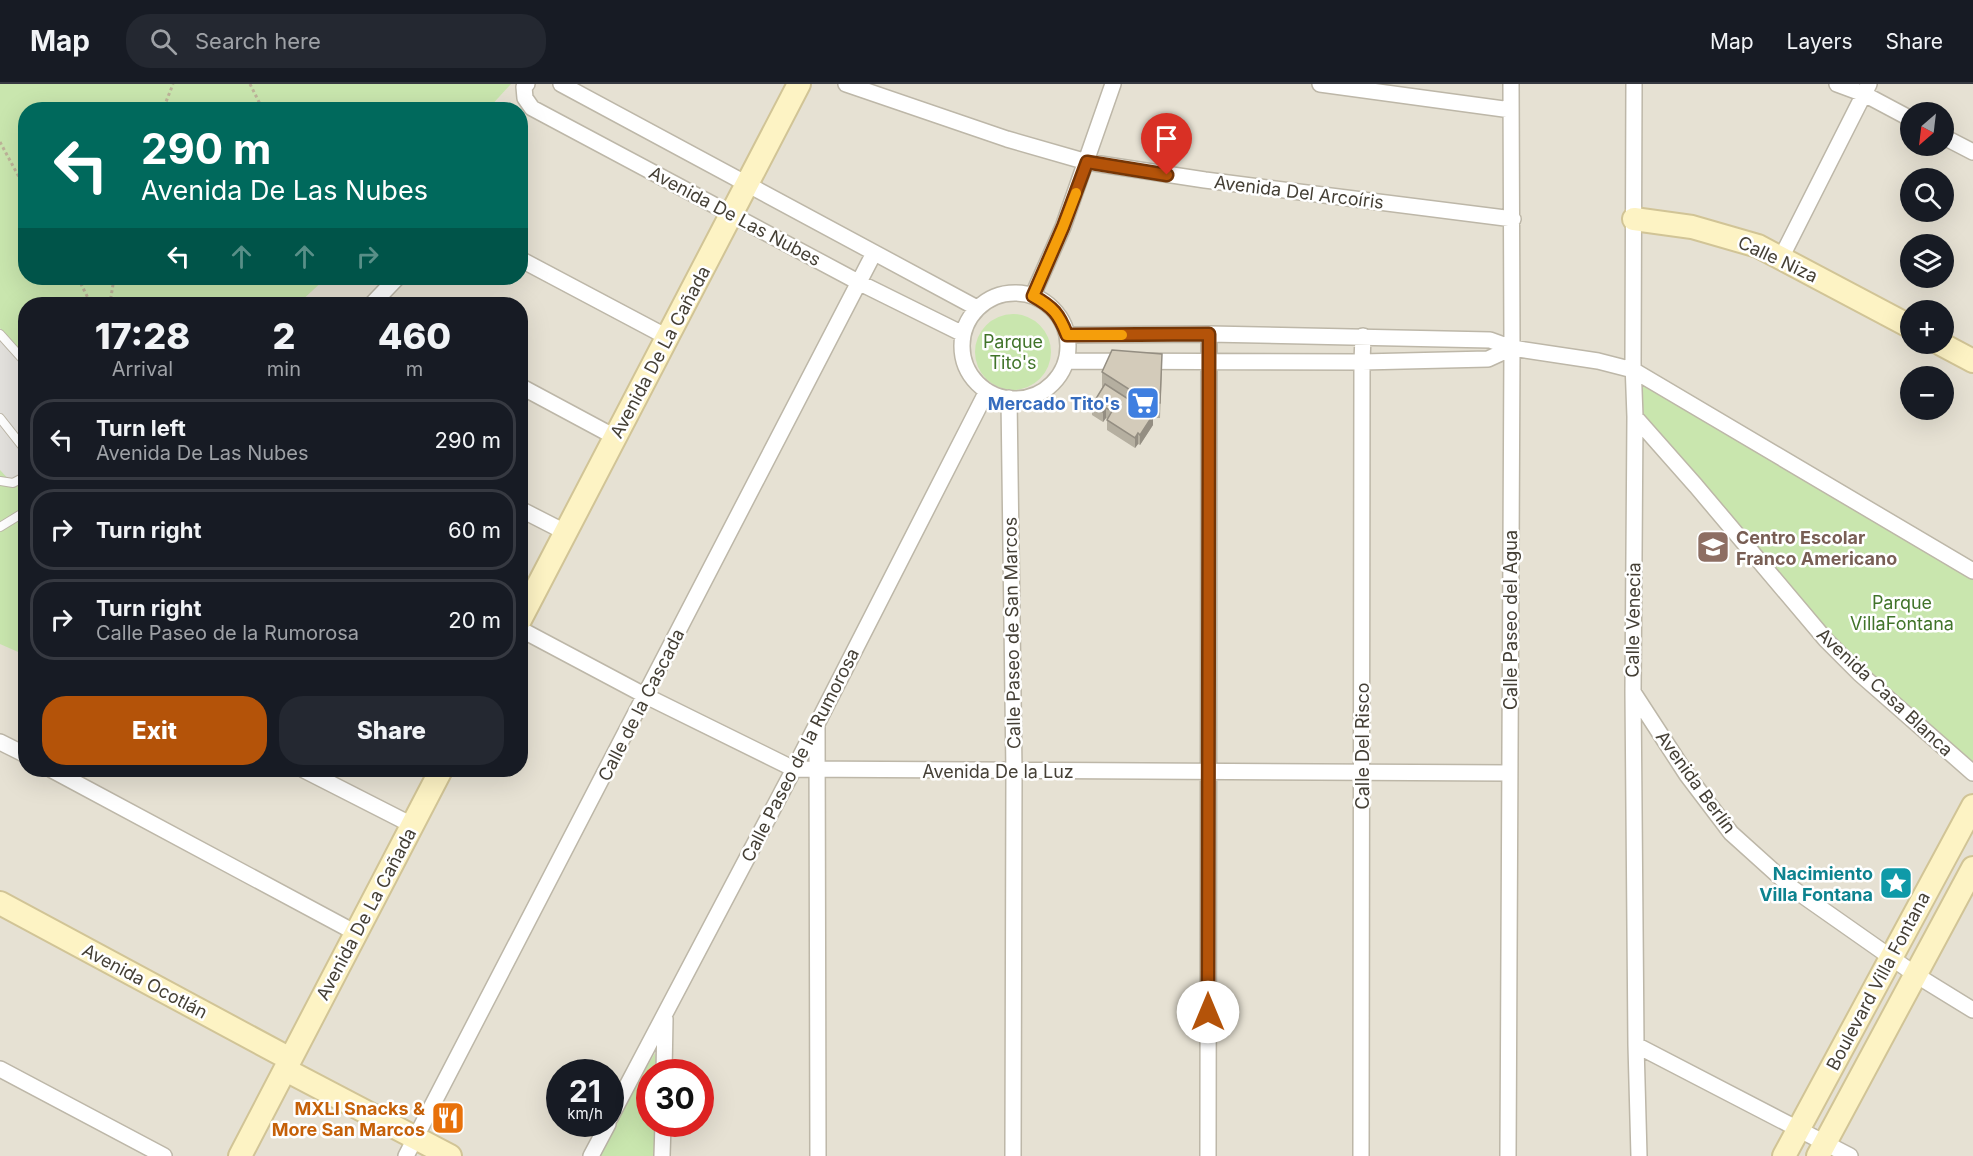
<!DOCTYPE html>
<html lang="en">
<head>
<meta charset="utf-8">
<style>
	:root { --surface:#171b24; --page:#242831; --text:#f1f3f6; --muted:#9ea1a6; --line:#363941; --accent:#b45309 }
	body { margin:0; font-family:Inter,sans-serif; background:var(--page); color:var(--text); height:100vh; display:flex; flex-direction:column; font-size:22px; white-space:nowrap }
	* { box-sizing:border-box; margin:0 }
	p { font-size:20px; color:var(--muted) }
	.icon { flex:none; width:33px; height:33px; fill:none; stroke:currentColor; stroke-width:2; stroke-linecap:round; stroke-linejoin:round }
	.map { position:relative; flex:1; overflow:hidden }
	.side { position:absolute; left:18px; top:213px; width:510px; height:480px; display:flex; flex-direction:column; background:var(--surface); border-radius:24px; box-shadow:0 6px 24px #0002 }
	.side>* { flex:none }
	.guide { position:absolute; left:18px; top:18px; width:510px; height:183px; border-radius:24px; box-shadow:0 6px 24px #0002; background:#00695c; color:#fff; overflow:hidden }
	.needle { width:39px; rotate:208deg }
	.tools { position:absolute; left:1900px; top:18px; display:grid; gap:12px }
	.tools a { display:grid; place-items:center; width:54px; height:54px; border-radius:50%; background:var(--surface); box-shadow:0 6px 24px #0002; font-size:30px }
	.speed { position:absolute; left:546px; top:975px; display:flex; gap:12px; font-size:30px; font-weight:700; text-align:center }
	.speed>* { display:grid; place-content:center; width:78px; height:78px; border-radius:50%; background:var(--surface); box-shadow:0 6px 24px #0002; line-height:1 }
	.speed small { font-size:15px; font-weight:400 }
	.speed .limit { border:9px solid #d22; background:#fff; color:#111 }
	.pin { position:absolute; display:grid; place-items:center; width:51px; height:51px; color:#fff; margin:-62px -26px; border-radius:50% 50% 50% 0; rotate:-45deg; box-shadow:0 0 6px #0007 }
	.pin .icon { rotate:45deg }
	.me { position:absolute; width:66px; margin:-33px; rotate:0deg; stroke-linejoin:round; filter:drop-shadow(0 0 4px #0008) }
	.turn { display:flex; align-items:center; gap:21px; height:126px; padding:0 24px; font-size:27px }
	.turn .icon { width:78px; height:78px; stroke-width:2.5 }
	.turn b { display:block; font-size:42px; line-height:51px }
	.lanes { display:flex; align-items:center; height:57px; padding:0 24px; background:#0003; justify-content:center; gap:30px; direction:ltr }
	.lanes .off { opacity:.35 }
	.eta { display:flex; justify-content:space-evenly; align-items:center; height:102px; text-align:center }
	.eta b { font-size:36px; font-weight:800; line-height:42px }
	.button { display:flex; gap:12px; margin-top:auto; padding:12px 24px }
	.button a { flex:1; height:69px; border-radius:24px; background:var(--accent); color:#fff; font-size:24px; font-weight:800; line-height:69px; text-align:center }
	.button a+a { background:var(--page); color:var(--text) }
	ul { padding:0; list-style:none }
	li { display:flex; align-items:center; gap:18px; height:81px; margin:0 12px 9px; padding:0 12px; border:3px solid var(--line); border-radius:24px }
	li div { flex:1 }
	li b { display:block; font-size:22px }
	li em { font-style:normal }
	header { display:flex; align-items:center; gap:36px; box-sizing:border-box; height:84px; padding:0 30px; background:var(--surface); border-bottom:2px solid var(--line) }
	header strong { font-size:28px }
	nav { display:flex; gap:33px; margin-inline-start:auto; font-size:21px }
	.search { width:420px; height:54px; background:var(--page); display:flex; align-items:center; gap:15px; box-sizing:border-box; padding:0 21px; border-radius:24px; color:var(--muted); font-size:22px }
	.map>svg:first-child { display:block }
	.residential { fill:#e6e1d3; fill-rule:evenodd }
	.green { fill:#c9e6ae }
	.parking { fill:#e3e1dd }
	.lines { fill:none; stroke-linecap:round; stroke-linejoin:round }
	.lane-casing { stroke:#bdb7a8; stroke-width:10 }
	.street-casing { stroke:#bdb7a8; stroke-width:18 }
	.secondary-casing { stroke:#d1c496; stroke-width:26 }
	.path { stroke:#beb399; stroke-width:3; stroke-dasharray:3 3; stroke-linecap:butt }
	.lane { stroke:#fff; stroke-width:8 }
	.street { stroke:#fff; stroke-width:15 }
	.secondary { stroke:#fdf3c4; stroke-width:22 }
	.wall { fill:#b5afa0 }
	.shaded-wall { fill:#948e82 }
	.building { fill:#d3cbba; stroke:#948e82; stroke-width:1.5 }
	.route-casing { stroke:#753606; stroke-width:15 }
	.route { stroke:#b45309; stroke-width:10 }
	.slow { stroke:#f59e0b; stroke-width:10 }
	.labels { text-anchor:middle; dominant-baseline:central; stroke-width:5; stroke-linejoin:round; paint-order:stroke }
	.street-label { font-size:18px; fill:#443f35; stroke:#fff }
	.park-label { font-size:18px; fill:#41742a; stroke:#fff }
	.shop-label { font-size:18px; font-weight:bold; fill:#366cbe; stroke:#fff; text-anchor:end }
	.education-label { font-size:18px; font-weight:bold; fill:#785e54; stroke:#fff; text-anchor:start }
	.culture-label { font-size:18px; font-weight:bold; fill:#0d838f; stroke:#fff; text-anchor:end }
	.food-label { font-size:18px; font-weight:bold; fill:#c56008; stroke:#fff; text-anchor:end }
</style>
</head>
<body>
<header>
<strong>Map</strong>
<div class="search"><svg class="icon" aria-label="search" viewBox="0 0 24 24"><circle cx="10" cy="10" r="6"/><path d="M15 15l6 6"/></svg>Search here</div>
<nav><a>Map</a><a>Layers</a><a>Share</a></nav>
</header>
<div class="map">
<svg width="1973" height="1072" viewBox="0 0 1973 1072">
	<rect width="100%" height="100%" fill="#f2efe5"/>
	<path class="residential" d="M0,0h1973v1072h-1973zM26,26h494v168h-494zM1911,28h33v34h-33zM1911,94h33v34h-33zM1911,160h33v34h-33zM26,220h494v466h-494zM1911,226h33v34h-33zM1911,292h33v34h-33zM560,988h50v52h-50zM650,988h50v52h-50z"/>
	<path class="green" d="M0,0h511l-23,25 -462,1v168h300l-28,26h-272l-1,351 -25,-11z
		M975 268a38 38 0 1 1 76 0a38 38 0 1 1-76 0Z
		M1634,281l339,208v196l-123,-109 -217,-253z
		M655,969v19h-5v52h5v32h-61z"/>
	<path class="parking" d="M0,244l25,36v110l-12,10 -13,-14z"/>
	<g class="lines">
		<defs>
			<path id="lane" d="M0,250l26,29
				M0,334l26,33
				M0,397l13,2 13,-7
				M0,443l26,-16"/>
			<path id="street" d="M527,0l-3,3 1,11 7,10 328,175 103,51
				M561,0l416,224
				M846,0l161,55 80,23 118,18 308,39
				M1320,0l191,26
				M1634,0l-1,279 2,54 -2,275 3,353 3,111
				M1837,0l27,10 47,25
				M1944,53l29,15
				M1781,174l88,-174
				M520,175l147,78
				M962 262a53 53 0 1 1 106 0a53 53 0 1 1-106 0Z
				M1033,211l30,-68 50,-143
				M372,220l25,-26
				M1067,251l142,-1 281,6 22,8 86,13 35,9 340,201
				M1066,277l296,1 126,-3 24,-11
				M520,302l95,51
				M1009,314l5,373 -1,385
				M1635,333l61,69 130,154 33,33 114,100
				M520,425l45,23
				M520,545l126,67 148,73 715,4
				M1633,608l54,83 44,58 61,55 124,87 57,35
				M817,643l1,429
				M0,658l26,13
				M52,686l304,163
				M304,686l108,55
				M1636,961l214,111
				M0,985l164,87
				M664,988l1,-53
				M610,1034l184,-349 193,-378
				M406,1072l468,-903
				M591,1072l17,-32
				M662,1072l1,-32
				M1208,1072l1,-822
				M1361,1072l1,-794 1,-26
				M1508,1072l4,-808 -1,-264"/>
			<path id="secondary" d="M1634,135l58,8 66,19 153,81
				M1941,260l32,17
				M520,536l279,-536
				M0,819l290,156
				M286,986l164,86
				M240,1072l201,-386
				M1784,1072l189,-350
				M1818,1072l155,-288"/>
		</defs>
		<use href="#lane" class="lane-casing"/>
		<use href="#street" class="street-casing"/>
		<use href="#secondary" class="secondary-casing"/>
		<path class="path" d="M250,0l13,26
			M164,23l9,-23
			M160,26c8,-5 18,-4 26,0
			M0,58l26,48
			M78,194l13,26
			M107,220l4,-7 3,-19"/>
		<use href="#lane" class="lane"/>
		<use href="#street" class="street"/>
		<use href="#secondary" class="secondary"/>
	</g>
	<path class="wall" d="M1162,285l-2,49h-7v7l-13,20 -2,-1 -3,4 -28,-18v-11l-1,-1 -3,4 -11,-7v-10l10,-17v-16z"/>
	<path class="shaded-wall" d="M1106,324v10l-3,4v-10z
		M1153,331v10l-13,20v-10z
		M1138,349v11l-3,4v-10z"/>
	<path class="building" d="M1112,266l50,4 -2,49 -11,-1 -47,-30z
		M1105,300l48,31 -13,20 -2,-2 -3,5 -28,-18 5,-9 -6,-3 -3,4 -11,-7z"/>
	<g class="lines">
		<defs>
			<path id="route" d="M1167,91l-80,-13 -24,65 -30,69c20,11 26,18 34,39l142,-1 -1,678"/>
		</defs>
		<use href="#route" class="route-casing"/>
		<use href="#route" class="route"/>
		<path class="slow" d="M1076,109l-13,34 -30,69c20,11 26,18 34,39h55"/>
	</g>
	<defs>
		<symbol id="supermarket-square" viewBox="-11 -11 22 22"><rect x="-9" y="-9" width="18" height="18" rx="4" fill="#3f7fe0" stroke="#fff"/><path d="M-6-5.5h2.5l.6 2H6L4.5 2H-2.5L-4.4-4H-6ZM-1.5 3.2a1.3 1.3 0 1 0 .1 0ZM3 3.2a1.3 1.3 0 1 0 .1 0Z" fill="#fff"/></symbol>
		<symbol id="school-square" viewBox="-11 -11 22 22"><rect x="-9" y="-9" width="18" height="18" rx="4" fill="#8d6e63" stroke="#fff"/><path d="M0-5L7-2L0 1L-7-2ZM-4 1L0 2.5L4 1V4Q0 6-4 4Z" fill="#fff"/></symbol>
		<symbol id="sight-square" viewBox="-11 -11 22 22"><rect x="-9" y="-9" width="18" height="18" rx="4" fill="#0f9aa8" stroke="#fff"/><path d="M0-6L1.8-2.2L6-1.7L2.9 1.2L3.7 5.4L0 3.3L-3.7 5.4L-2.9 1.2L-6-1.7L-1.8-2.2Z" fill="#fff"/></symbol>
		<symbol id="restaurant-square" viewBox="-11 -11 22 22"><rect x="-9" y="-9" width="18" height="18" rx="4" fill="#e8710a" stroke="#fff"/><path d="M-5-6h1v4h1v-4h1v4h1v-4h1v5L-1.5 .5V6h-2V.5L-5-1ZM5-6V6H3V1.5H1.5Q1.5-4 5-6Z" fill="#fff"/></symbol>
	</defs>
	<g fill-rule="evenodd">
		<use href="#supermarket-square" x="1124" y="300" width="38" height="38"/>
		<use href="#school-square" x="1694" y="444" width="38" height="38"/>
		<use href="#sight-square" x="1877" y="780" width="38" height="38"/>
		<use href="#restaurant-square" x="429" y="1015" width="38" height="38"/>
	</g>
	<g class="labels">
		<g class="street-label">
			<text transform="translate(1299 108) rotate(7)">Avenida Del Arcoíris</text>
			<text transform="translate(735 132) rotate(28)">Avenida De Las Nubes</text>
			<text transform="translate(1778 175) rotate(25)">Calle Niza</text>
			<text transform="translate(660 268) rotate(-62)">Avenida De La Cañada</text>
			<text transform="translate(1510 536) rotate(-90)">Calle Paseo del Agua</text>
			<text transform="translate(1633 536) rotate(-89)">Calle Venecia</text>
			<text transform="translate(1012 549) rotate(-91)">Calle Paseo de San Marcos</text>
			<text transform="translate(1885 608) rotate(43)">Avenida Casa Blanca</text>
			<text transform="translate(641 621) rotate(-63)">Calle de la Cascada</text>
			<text transform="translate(1362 662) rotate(-90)">Calle Del Risco</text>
			<text transform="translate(800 671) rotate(-63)">Calle Paseo de la Rumorosa</text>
			<text x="998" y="687">Avenida De la Luz</text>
			<text transform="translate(1696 698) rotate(54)">Avenida Berlín</text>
			<text transform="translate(366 830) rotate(-62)">Avenida De La Cañada</text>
			<text transform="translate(145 897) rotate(28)">Avenida Ocotlán</text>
			<text transform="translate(1878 897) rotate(-62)">Boulevard Villa Fontana</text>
		</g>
		<g class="park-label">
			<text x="1013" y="257">Parque<tspan x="1013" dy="21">Tito's</tspan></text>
			<text x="1902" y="518">Parque<tspan x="1902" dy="21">VillaFontana</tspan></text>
		</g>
		<g class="shop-label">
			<text x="1120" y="319">Mercado Tito's</text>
		</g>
		<g class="education-label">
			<text x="1736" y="453">Centro Escolar<tspan x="1736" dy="21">Franco Americano</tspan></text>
		</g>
		<g class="culture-label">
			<text x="1873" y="789">Nacimiento<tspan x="1873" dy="21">Villa Fontana</tspan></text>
		</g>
		<g class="food-label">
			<text x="425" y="1024">MXLI Snacks &amp;<tspan x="425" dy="21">More San Marcos</tspan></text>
		</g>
	</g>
</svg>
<div class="tools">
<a><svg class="needle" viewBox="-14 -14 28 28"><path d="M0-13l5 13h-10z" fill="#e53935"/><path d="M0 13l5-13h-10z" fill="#9ea1a6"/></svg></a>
<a><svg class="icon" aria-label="search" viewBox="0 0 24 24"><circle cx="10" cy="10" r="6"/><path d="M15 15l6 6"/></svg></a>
<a><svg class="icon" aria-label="layers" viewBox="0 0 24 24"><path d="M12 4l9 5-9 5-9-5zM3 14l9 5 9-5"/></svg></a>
<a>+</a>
<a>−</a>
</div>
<div class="speed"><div>21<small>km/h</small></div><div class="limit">30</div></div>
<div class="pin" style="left:1167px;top:91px;background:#d93025"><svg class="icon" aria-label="arrive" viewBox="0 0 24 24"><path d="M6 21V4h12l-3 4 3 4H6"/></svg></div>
<svg class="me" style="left:1208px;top:928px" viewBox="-20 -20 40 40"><circle r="19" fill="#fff"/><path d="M0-13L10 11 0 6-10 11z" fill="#b45309"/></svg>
<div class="guide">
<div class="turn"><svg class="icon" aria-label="left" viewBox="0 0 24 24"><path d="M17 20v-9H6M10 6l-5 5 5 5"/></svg><div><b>290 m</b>Avenida De Las Nubes</div></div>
<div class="lanes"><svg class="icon" aria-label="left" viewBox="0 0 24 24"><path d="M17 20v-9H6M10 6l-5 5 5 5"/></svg><svg class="icon off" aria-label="ahead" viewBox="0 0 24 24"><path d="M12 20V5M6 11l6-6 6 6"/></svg><svg class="icon off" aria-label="ahead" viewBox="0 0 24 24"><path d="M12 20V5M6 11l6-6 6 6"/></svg><svg class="icon off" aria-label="right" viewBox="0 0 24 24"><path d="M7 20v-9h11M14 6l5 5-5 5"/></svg></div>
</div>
<section class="side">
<div class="eta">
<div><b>17:28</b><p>Arrival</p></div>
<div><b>2</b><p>min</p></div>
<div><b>460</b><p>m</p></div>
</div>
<ul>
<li><svg class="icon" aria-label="left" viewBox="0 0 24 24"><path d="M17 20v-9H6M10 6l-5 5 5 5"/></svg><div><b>Turn left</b><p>Avenida De Las Nubes</p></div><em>290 m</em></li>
<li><svg class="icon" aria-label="right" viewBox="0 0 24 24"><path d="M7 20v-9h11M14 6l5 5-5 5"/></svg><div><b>Turn right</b></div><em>60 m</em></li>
<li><svg class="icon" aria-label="right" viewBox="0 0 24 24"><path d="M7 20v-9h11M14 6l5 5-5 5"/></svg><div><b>Turn right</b><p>Calle Paseo de la Rumorosa</p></div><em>20 m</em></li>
</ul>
<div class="button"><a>Exit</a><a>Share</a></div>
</section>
</div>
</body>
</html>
